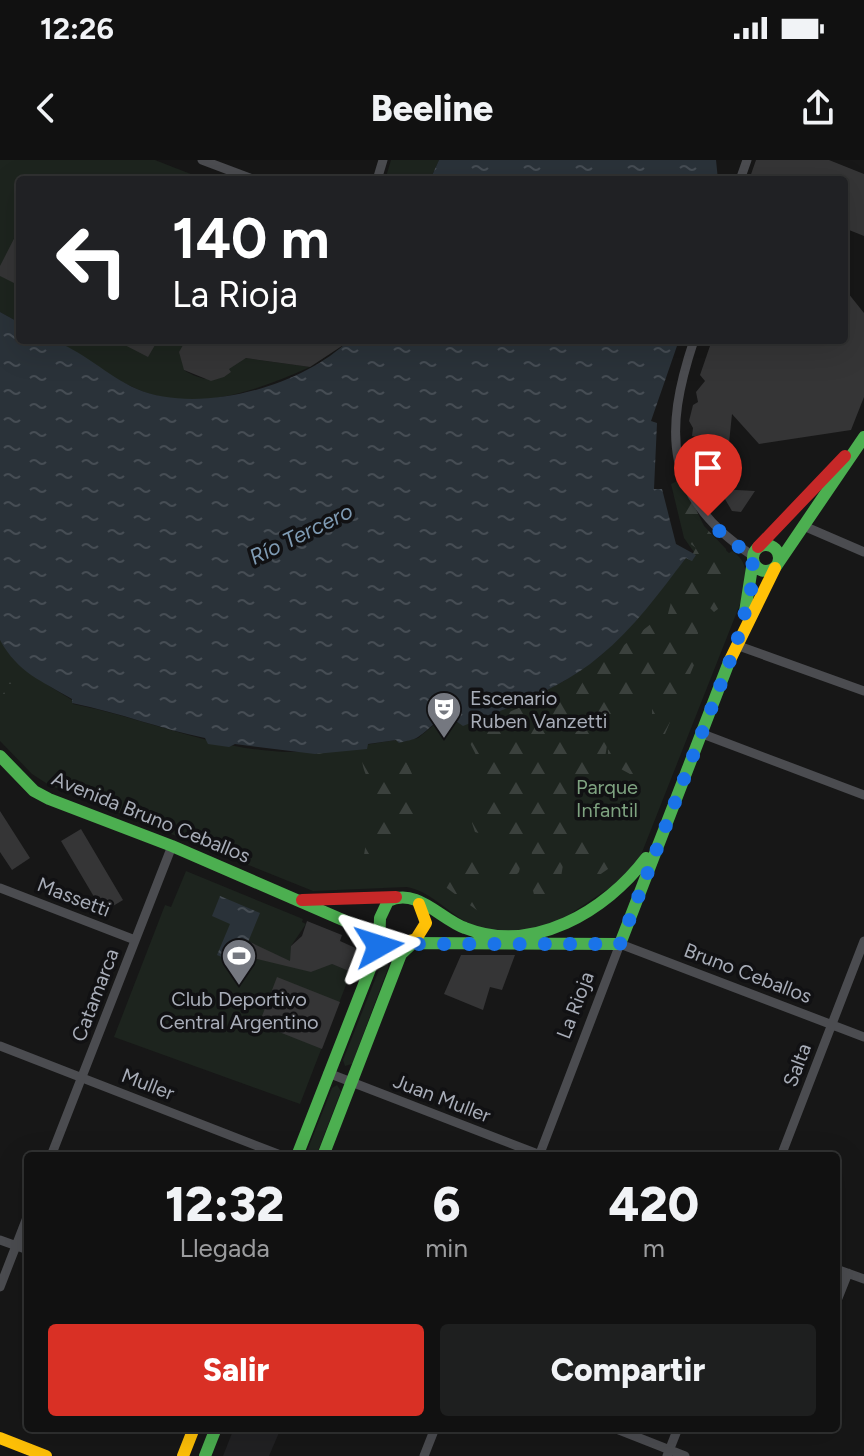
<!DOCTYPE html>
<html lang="es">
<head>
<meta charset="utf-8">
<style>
	:root { --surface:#111; --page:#1e1f1f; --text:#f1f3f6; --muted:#9c9d9f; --line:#303131; --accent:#d93025 }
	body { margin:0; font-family:Figtree,sans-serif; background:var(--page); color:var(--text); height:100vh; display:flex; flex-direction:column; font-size:30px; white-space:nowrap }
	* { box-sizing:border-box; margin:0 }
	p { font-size:26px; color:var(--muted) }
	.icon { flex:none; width:44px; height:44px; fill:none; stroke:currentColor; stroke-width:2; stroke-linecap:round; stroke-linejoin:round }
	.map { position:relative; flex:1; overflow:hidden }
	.drawer { position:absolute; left:24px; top:992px; width:816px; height:280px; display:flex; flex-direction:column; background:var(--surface); border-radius:8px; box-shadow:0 8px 32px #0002,0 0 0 2px var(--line) }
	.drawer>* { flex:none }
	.banner { position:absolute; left:16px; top:16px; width:832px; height:168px; border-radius:8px; box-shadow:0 8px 32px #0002,0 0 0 2px var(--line); background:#202124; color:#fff; overflow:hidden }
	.pin { position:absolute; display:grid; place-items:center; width:68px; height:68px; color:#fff; margin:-82px -34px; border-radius:50% 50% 50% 0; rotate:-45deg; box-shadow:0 0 8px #0007 }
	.pin .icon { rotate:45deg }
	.me { position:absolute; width:88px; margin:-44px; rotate:84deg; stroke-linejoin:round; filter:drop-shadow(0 0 6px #0008) }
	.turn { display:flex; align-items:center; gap:28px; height:168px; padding:0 24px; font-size:36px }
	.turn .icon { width:104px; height:104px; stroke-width:2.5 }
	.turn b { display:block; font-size:56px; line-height:68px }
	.eta { display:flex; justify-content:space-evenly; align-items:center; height:136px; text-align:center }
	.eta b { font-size:48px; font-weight:800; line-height:56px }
	.cta { display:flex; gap:16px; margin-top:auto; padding:16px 24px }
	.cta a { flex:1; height:92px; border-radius:8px; background:var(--accent); color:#fff; font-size:32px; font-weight:800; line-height:92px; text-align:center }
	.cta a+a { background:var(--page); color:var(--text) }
	.status { display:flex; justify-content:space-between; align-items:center; height:56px; padding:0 40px; background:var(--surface); direction:ltr }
	.status svg { height:22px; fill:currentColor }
	header { display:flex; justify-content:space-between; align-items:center; height:104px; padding:0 24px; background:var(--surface); font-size:36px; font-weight:800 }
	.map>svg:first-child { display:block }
	.built { fill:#212123 }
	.green { fill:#1d241e }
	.forest { fill:url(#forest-firs) }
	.water { fill:url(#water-ripples) }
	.building { fill:#353536 }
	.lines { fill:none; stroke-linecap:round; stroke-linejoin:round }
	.street { stroke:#4b4c50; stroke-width:9 }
	.fast { stroke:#4caf50; stroke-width:12 }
	.slow { stroke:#ffc107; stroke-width:12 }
	.jam { stroke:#c62828; stroke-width:12 }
	.route { stroke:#1a73e8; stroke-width:14; stroke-dasharray:0 25.2 }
	.labels { text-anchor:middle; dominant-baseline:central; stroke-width:7; stroke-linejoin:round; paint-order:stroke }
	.poi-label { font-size:20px; fill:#a8adb8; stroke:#111113; text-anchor:start }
	.park-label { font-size:20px; fill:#7fa381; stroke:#111113 }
	.street-label { font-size:20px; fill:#a8adb8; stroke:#111113 }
	.water-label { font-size:22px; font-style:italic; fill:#7f9bb3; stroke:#111113 }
</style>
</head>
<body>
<div class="status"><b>12:26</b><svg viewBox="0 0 49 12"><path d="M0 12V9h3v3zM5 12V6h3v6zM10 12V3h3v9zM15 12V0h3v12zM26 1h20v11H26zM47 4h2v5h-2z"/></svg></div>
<header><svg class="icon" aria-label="back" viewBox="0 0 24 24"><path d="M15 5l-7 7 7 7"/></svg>Beeline<svg class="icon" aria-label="share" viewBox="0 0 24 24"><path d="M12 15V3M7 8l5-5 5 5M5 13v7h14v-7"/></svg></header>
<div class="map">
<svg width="864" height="1296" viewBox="0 0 864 1296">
	<defs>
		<pattern id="forest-firs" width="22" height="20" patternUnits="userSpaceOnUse" patternTransform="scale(2)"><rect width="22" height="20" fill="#1d241e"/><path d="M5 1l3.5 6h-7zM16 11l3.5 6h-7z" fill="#3b413d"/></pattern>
		<pattern id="water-ripples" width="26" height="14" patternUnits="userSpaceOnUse" patternTransform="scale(2)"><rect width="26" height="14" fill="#2a3239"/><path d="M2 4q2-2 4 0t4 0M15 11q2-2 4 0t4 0" fill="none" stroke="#464d54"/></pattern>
	</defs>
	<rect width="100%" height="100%" fill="#171717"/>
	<path class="built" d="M234,1268h47l-12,28h-46z"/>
	<path class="green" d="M0,0h155l51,20h-186v143l-20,-11z
		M391,0h48l-9,20h-45z
		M50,180h128l6,3v27c14,9 31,14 46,2l-2,-5 18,-9 64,9c-54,24 -115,47 -173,22 -30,-13 -58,-33 -87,-49z
		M677,321l31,53 21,19 3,-2c17,11 14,24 12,43l-105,266 -16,19 -71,47c-25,8 -64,9 -86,-4 -19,-11 -37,-31 -59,-35l-94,4 -264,-106 -17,-11 -32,-33v-101l46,44 26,16 1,4c72,14 137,45 213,48 36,1 75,-7 111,-12l2,2 19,-4 23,-19 18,4 63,-20 42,-22 35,-24 25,-24 62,-75 10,-3 -12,-17 -13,-54z
		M186,711l117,48 -1,3 4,2 -15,22 20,26 19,-9 21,9 -51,132 -186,-67 51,-132 6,2z
		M382,802l6,1v5l-36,96 -7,2 -2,-6z
		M337,925l4,6 -25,65h-11l27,-68z"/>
	<path class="forest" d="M684,331l6,6 14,29 22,23 2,16 -10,44 -4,3 -6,-6 -16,9 6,18 -4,32 -29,69 -7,5 -6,-3v-31l-6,-21 -24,21 -14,34 -4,25 -16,17 -13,35 16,17v14l17,14v8l-13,9 -15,-3 -16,-16 -3,18 -20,22 -6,-1c-7,-21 1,-39 -6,-56h-7l-8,7 8,9 -3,14 -18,18 -3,-3 5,-47 -28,-8 -3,-9c7,-20 14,-43 6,-63 -4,-12 -11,-18 -11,-30l91,-39 15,8 15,-26 68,-53 10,1 10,-37 20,-36 -8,-6 -8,-27 -1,-19z
		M0,491l18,20 1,7 -5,6h-14l14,28 -7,12 -7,-2z
		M622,576l8,1 2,21 5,3 3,-6 9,-1 -1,20 -7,6 -33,-18v-12z
		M403,596c8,15 24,43 10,60 -4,4 -12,5 -17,9l-15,40 -19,3 7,-45 14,-7c-2,-22 -19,-35 -21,-56z
		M469,693c12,18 25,37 9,58l-38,-28c5,-17 11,-25 29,-30z"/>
	<path class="water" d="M439,0h277l2,20h-288z
		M0,152l20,11v17c9,0 22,-2 31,0 30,9 56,36 86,49 61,26 165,-2 212,-49h322l7,3 -27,78 6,2 -3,66h8l14,55 20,11 -4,6 -6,-3c-27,35 -52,70 -86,98 -39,33 -90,51 -137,70 -22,-17 -28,0 -45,11 -4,3 -14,4 -19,6l-3,-3 -28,4 -1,5 -52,5 -80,-10 -6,3 -21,-3 -3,-6c-44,-9 -84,-25 -133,-35v-4c-30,-18 -54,-26 -72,-59z
		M220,736l40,17 -21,51 -22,-9 13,-31 -18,-8z"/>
	<path class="building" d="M756,0h73l35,14v62l-20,-8v-48h-95z
		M20,67v59l-20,-10v-10z
		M844,128l20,25v84l-13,33 -92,14 -27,-30 -3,29 -13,3 -6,-7 -18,-3 1,-8 -4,-7 4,-16 5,-3 -2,-10 9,-11 -5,-6 12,-35h132z
		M115,180h43l-10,17z
		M186,180h165l-41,27 -64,-9 -17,11 2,3 -7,5 -13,4 -27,-11 -5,-18z
		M719,329l36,2 -14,21 -9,-1z
		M0,651l30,47 -18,12 -12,-18z
		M81,669l42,71 -20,12 -42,-71z
		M307,761l35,14 -2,6 20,9 -9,22 -19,-8 -21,8 -66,-16 5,-14 40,19 1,-15 11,-10z
		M461,795h54l-13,35 -12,-3 -7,23 -39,-16z
		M277,817l63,25 -18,47 -63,-25z"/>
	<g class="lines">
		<path class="street" d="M202,0l53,20
			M377,20l6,-20
			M740,20l7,-20
			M694,180c-31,93 -30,157 59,216
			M806,367l58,25
			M736,485l128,46
			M700,573l164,62
			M0,728l135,52
			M0,886l283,110
			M328,913l215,83
			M51,996l121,-310
			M539,996l81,-212 244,93
			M781,996l83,-215
			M0,1080l28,10
			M836,1109l28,10
			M0,1127l28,-72
			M836,1143l12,-30
			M614,1268l71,28
			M424,1296l11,-28
			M667,1296l11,-28"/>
		<path class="fast" d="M753 398a13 13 0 1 1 26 0a13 13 0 1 1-26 0Z
			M777,405l87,-128
			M745,452l8,-51
			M0,596l34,35 15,8 123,47 217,94
			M407,783l213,1 109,-282
			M297,996l82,-210 1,-28 8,-17c29,-14 52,18 77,27 68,27 141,-17 181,-70
			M323,996l78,-202 15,-14
			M205,1296l11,-28"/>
		<path class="slow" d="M729,502l46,-94
			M383,774l18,10 15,-5 10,-16 -7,-19
			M0,1278l46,18
			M183,1296l11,-28"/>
		<path class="jam" d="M758,387l87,-91
			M302,740l94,-3"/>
	</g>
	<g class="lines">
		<path class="route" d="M379,786l1,-10 21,8h219l116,-299 15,-55 2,-34 -29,-19 -16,-21"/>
	</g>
	<defs>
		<symbol id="theatre-pin" viewBox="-11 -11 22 30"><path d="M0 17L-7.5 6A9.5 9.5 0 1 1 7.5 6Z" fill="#757880" stroke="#111113"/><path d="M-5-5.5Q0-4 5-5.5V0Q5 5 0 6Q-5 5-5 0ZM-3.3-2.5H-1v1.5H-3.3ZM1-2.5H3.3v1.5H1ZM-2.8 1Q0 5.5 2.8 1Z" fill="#fff"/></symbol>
		<symbol id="stadium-pin" viewBox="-11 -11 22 30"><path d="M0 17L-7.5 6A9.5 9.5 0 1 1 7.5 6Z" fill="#757880" stroke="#111113"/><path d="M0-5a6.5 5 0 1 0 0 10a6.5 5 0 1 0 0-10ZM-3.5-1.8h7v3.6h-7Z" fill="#fff"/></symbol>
	</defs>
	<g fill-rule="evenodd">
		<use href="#theatre-pin" x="424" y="529" width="40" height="54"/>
		<use href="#stadium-pin" x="219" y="776" width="40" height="54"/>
	</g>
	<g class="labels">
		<g class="poi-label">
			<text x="470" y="538">Escenario<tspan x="470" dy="23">Ruben Vanzetti</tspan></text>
			<text x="239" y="839" text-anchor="middle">Club Deportivo<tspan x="239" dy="23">Central Argentino</tspan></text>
		</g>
		<g class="park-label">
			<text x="607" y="627">Parque<tspan x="607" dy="23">Infantil</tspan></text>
		</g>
		<g class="street-label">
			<text transform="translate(151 657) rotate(22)">Avenida Bruno Ceballos</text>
			<text transform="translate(74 737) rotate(21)">Massetti</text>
			<text transform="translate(748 813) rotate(21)">Bruno Ceballos</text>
			<text transform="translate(95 835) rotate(-69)">Catamarca</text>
			<text transform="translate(575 845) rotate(-69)">La Rioja</text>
			<text transform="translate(797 905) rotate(-69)">Salta</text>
			<text transform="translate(148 924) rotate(21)">Muller</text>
			<text transform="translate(442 938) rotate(21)">Juan Muller</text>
		</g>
		<g class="water-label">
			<text transform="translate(301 374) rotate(-26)">Río Tercero</text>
		</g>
	</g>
</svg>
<div class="pin" style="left:708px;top:356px;background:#d93025"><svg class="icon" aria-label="arrive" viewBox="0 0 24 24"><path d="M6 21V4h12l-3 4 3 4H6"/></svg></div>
<svg class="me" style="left:379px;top:786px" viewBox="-20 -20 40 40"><path d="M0-17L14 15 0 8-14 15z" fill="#1a73e8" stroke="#fff" stroke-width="4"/></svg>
<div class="banner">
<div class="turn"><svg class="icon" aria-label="left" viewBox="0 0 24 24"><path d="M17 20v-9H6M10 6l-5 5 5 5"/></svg><div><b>140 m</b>La Rioja</div></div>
</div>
<section class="drawer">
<div class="eta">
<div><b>12:32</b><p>Llegada</p></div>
<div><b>6</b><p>min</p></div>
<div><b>420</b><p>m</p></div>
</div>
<div class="cta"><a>Salir</a><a>Compartir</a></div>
</section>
</div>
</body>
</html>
